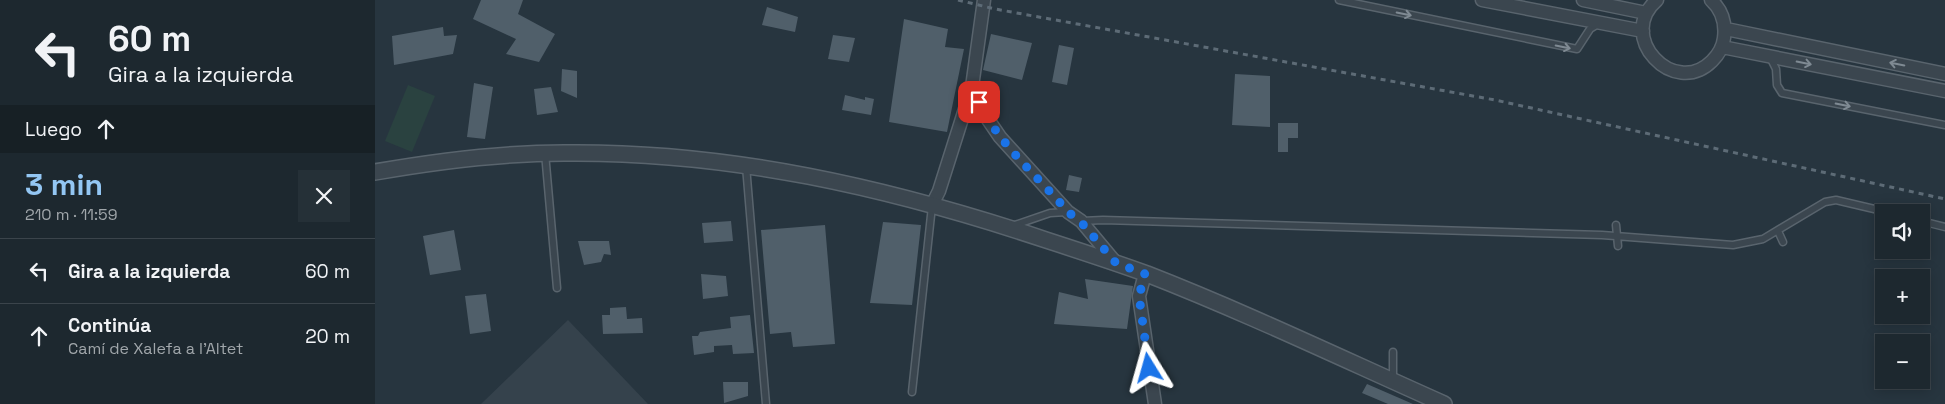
<!DOCTYPE html>
<html lang="es">
<head>
<meta charset="utf-8">
<style>
	:root { --surface:#1d282f; --page:#253037; --text:#f1f3f6; --muted:#a0a6aa; --line:#3b444b; --accent:#93c6f3 }
	body { margin:0; font-family:"Space Grotesk",sans-serif; background:var(--page); color:var(--text); height:100vh; display:flex; flex-direction:column; font-size:19px; white-space:nowrap }
	* { box-sizing:border-box; margin:0 }
	p { font-size:16px; color:var(--muted) }
	.icon { flex:none; width:28px; height:28px; fill:none; stroke:currentColor; stroke-width:2; stroke-linecap:round; stroke-linejoin:round }
	.map { position:relative; flex:1; overflow:hidden }
	.side { display:flex; flex-direction:column; background:var(--surface); width:375px }
	.side>* { flex:none }
	.banner { background:#1d282f; color:var(--text); overflow:hidden }
	.tools { position:absolute; left:1500px; top:204px; display:grid; gap:10px }
	.tools a { display:grid; place-items:center; width:55px; height:55px; border-radius:0px; background:var(--surface); box-shadow:0 2px 12px #0003,0 0 0 1px var(--line); font-size:25px }
	.pin { position:absolute; display:grid; place-items:center; width:42px; height:42px; color:#fff; margin:-21px; border-radius:10px; box-shadow:0 2px 8px #0006 }
	.me { position:absolute; width:55px; margin:-28px; rotate:352deg; stroke-linejoin:round; filter:drop-shadow(0 0 4px #0008) }
	.turn { display:flex; align-items:center; gap:18px; height:105px; padding:0 25px; font-size:22px }
	.turn .icon { width:65px; height:65px; stroke-width:2.5 }
	.turn b { display:block; font-size:35px; line-height:42px }
	.then { display:flex; align-items:center; height:48px; padding:0 25px; background:#0003; gap:10px; font-size:19px }
	.round { display:grid; place-items:center; flex:none; width:52px; height:52px; border-radius:0px; background:var(--page) }
	.summary { display:flex; align-items:center; justify-content:space-between; height:85px; padding:0 25px }
	h1 { font-size:30px; font-weight:800; line-height:38px; color:var(--accent) }
	ul { padding:0; list-style:none }
	li { display:flex; align-items:center; gap:15px; height:65px; padding:0 25px; border-top:1px solid var(--line) }
	li div { flex:1 }
	li b { display:block; font-size:19px }
	li em { font-style:normal }
	main { display:flex; flex:1; min-height:0 }
	.map>svg:first-child { display:block }
	.airport { fill:#35424c }
	.green { fill:#2a4240 }
	.building { fill:#505f6a }
	.lines { fill:none; stroke-linecap:round; stroke-linejoin:round }
	.service-casing { stroke:#59646d; stroke-width:9 }
	.minor-casing { stroke:#59646d; stroke-width:15 }
	.tertiary-casing { stroke:#59646d; stroke-width:18 }
	.service { stroke:#3b464f; stroke-width:6 }
	.minor { stroke:#3b464f; stroke-width:12 }
	.tertiary { stroke:#3b464f; stroke-width:15 }
	.rail { stroke:#5d6b76; stroke-width:3; stroke-dasharray:5 5; stroke-linecap:butt }
	.oneway { stroke:#7f8a93 }
	.route { stroke:#1a73e8; stroke-width:9; stroke-dasharray:0 16.2 }
</style>
</head>
<body>
<main>
<section class="side">
<div class="banner">
<div class="turn"><svg class="icon" aria-label="left" viewBox="0 0 24 24"><path d="M17 20v-9H6M10 6l-5 5 5 5"/></svg><div><b>60 m</b>Gira a la izquierda</div></div>
<div class="then">Luego<svg class="icon" aria-label="ahead" viewBox="0 0 24 24"><path d="M12 20V5M6 11l6-6 6 6"/></svg></div>
</div>
<div class="summary"><div><h1>3 min</h1><p>210 m · 11:59</p></div><a class="round"><svg class="icon" aria-label="close" viewBox="0 0 24 24"><path d="M6 6l12 12M18 6L6 18"/></svg></a></div>
<ul>
<li><svg class="icon" aria-label="left" viewBox="0 0 24 24"><path d="M17 20v-9H6M10 6l-5 5 5 5"/></svg><div><b>Gira a la izquierda</b></div><em>60 m</em></li>
<li><svg class="icon" aria-label="ahead" viewBox="0 0 24 24"><path d="M12 20V5M6 11l6-6 6 6"/></svg><div><b>Continúa</b><p>Camí de Xalefa a l'Altet</p></div><em>20 m</em></li>
</ul>
</section>
<div class="map">
<svg width="1570" height="404" viewBox="0 0 1570 404">
	<rect width="100%" height="100%" fill="#27353f"/>
	<path class="airport" d="M193,320l80,84h-167z"/>
	<path class="green" d="M33,85l27,11 -23,56 -27,-11z"/>
	<path class="building" d="M106,0h42l-5,14 37,20 -16,28 -33,-8 10,-15 -43,-20z
		M392,7l31,10 -3,15 -33,-7z
		M529,19l44,10 -3,18 19,2 -17,83 -58,-10z
		M68,27l1,9 13,-1 -4,19 -59,11 -2,-29z
		M616,34l41,9 -10,37 -39,-10z
		M458,35l22,3 -6,24 -21,-3z
		M684,45l15,3 -7,37 -15,-3z
		M187,69l15,2v27l-16,-7z
		M860,74l35,2v51l-38,-2z
		M99,83l19,4 -8,52 -18,-2z
		M176,87l7,25 -21,3 -3,-26z
		M470,95l20,5v-3l9,2 -3,16 -29,-5z
		M903,123h20v15h-10v14h-10z
		M694,175l13,3 -3,14 -13,-2z
		M356,221l2,20 -29,2 -2,-20z
		M508,222l38,3 -9,80 -42,-2z
		M450,225l10,119 -42,3 -2,-15 -21,2 -9,-104z
		M79,230l7,40 -31,5 -7,-39z
		M203,241h31l2,14 -7,-1 -3,8 -17,3z
		M326,274l25,2 2,20 -25,3z
		M710,279l48,7 -6,43 -73,-5 5,-32 29,7z
		M111,294l5,37 -21,3 -5,-38z
		M251,307l1,12 15,-1 1,15 -40,1 -1,-19h8v-7z
		M375,315l4,38 -21,1 -1,-9 -18,1v6l-20,3 -2,-19h6l2,-4 31,-4 -1,-11z
		M348,382h25v14l-24,7z
		M992,384l46,20h-25l-26,-11z"/>
	<g class="lines">
		<defs>
			<path id="service" d="M964,0l238,49 13,-20 8,-5
				M1395,57l6,12 1,16 5,8 163,32
				M170,153l12,135
				M371,166l20,238
				M707,221l21,-1 499,15 131,10 30,-6 62,-37 11,-2 51,12
				M1546,221l24,6
				M1241,225l2,21
				M637,226l38,-13 17,-1
				M1403,231l5,11
				M1018,380v-28
				M537,392l20,-186"/>
			<path id="minor" d="M609,0l-12,87 15,31 13,19 68,75 13,9 35,42
				M1107,0l161,31
				M1208,0l63,13
				M1282,0c-42,36 17,99 55,61 7,-7 11,-14 12,-23 2,-15 -2,-28 -13,-38
				M1351,29l219,45
				M1347,47l223,44
				M557,205l7,-14 33,-104
				M770,274l-6,22 16,108"/>
			<path id="tertiary" d="M0,172c63,-11 125,-19 189,-19 166,-2 326,35 482,87 34,11 68,22 101,34 100,39 198,86 297,130"/>
		</defs>
		<use href="#service" class="service-casing"/>
		<use href="#minor" class="minor-casing"/>
		<use href="#tertiary" class="tertiary-casing"/>
		<use href="#service" class="service"/>
		<use href="#minor" class="minor"/>
		<use href="#tertiary" class="tertiary"/>
		<path class="rail" d="M583,0l37,9 500,91 450,99"/>
	</g>
	<defs><path id="oneway-shaft" d="M-6 0H5M1.5-3L5.5 0L1.5 3" fill="none" stroke-width="1.6" stroke-linecap="round" stroke-linejoin="round" transform="scale(1.25)"/></defs>
	<g class="oneway">
		<use href="#oneway-shaft" transform="translate(1029 14) rotate(12)"/>
		<use href="#oneway-shaft" transform="translate(1188 47) rotate(12)"/>
		<use href="#oneway-shaft" transform="translate(1429 63) rotate(11)"/>
		<use href="#oneway-shaft" transform="translate(1522 64) rotate(-169)"/>
		<use href="#oneway-shaft" transform="translate(1468 105) rotate(11)"/>
	</g>
	<g class="lines">
		<path class="route" d="M604,102c20,43 59,74 89,110l13,10 35,41 29,11 -6,22 10,72"/>
	</g>
</svg>
<div class="tools">
<a><svg class="icon" aria-label="sound" viewBox="0 0 24 24"><path d="M4 9h4l5-4v14l-5-4H4zM17 9q2 3 0 6"/></svg></a>
<a>+</a>
<a>−</a>
</div>
<div class="pin" style="left:604px;top:102px;background:#d93025"><svg class="icon" aria-label="arrive" viewBox="0 0 24 24"><path d="M6 21V4h12l-3 4 3 4H6"/></svg></div>
<svg class="me" style="left:774px;top:368px" viewBox="-20 -20 40 40"><path d="M0-17L14 15 0 8-14 15z" fill="#1a73e8" stroke="#fff" stroke-width="4"/></svg>
</div>
</main>
</body>
</html>
